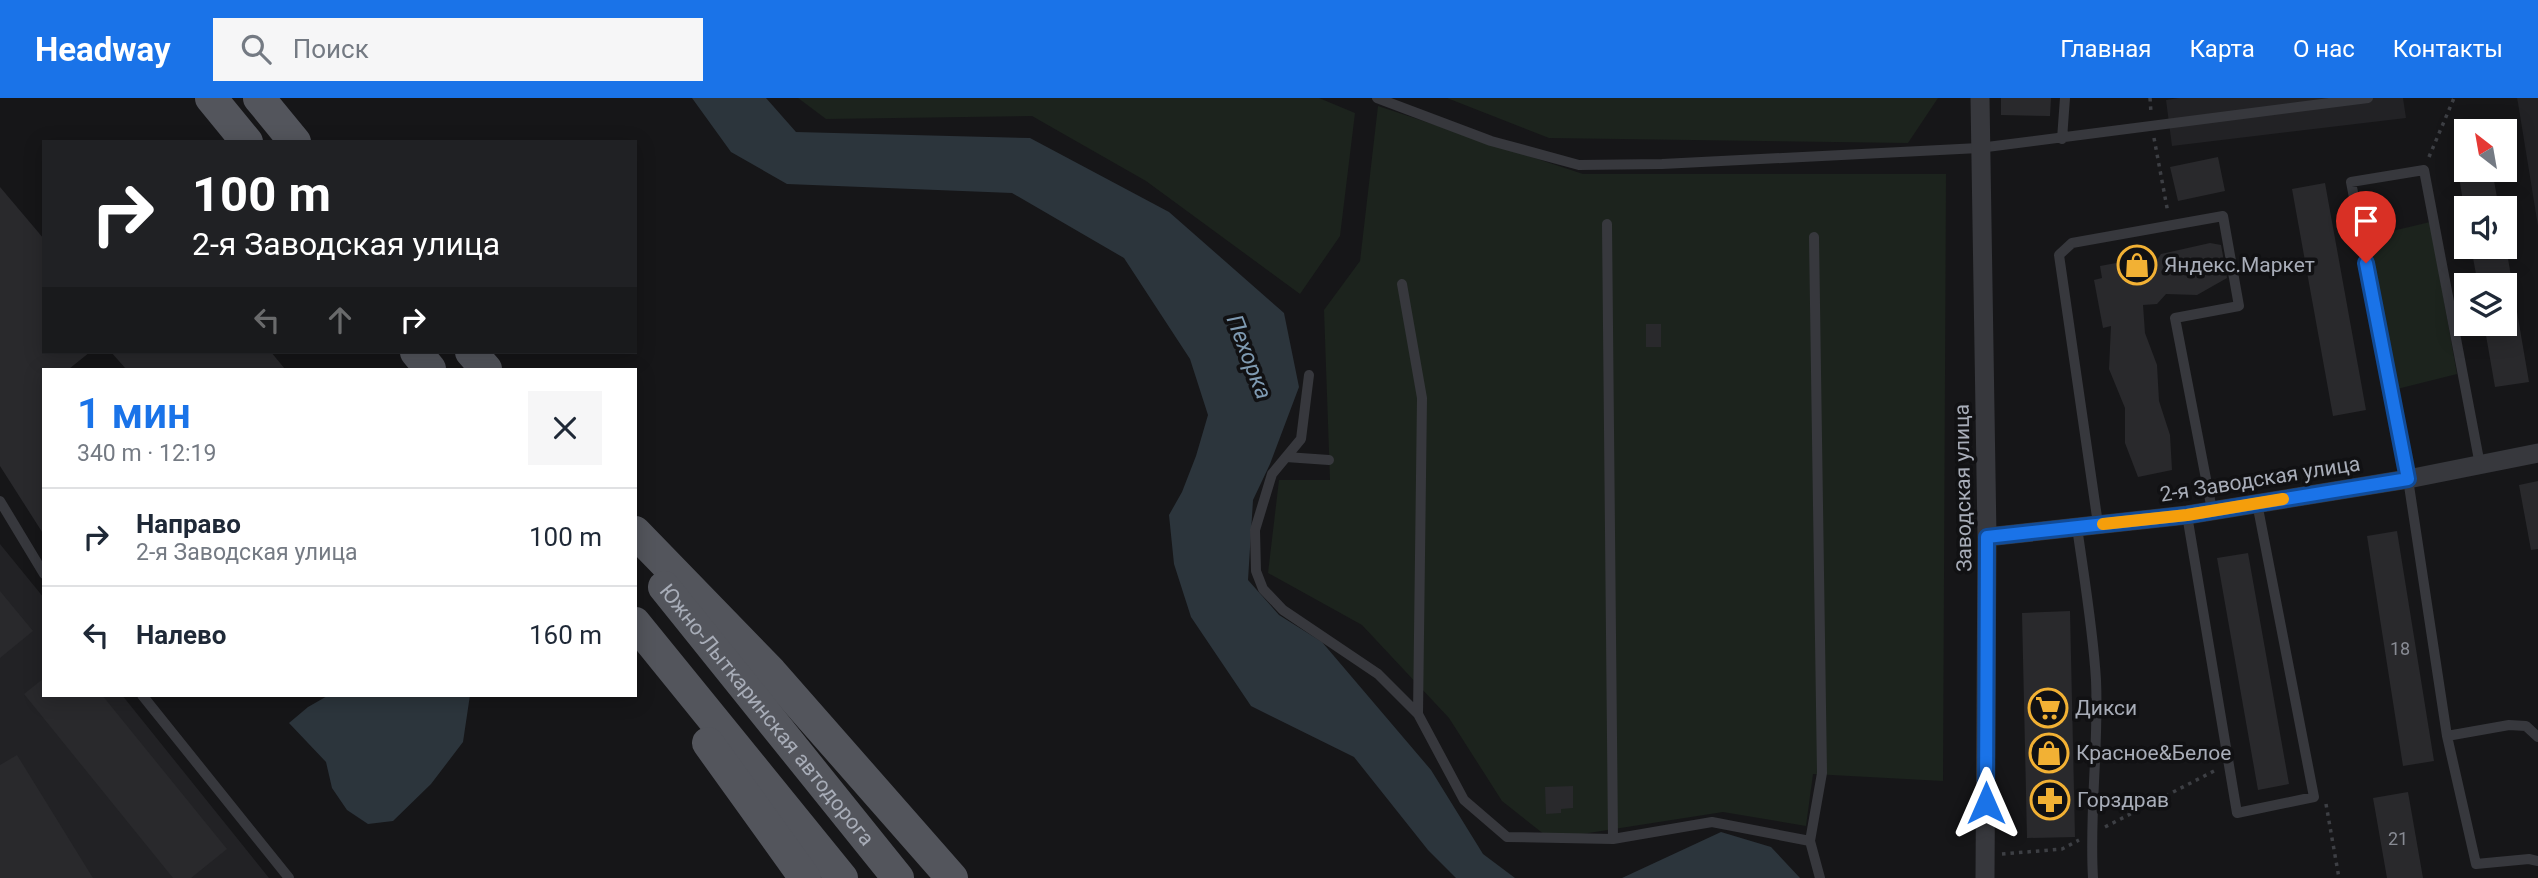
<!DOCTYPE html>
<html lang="ru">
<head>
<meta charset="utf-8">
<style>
	:root { --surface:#fff; --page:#f6f6f7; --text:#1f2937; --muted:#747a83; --line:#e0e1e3; --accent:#1a73e8 }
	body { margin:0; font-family:Roboto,sans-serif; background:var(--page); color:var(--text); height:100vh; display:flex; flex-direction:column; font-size:26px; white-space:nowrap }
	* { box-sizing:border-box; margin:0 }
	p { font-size:23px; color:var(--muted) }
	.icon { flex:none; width:38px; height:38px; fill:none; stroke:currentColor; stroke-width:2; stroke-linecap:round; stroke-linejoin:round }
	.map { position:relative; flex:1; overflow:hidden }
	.panel { position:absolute; left:42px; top:270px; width:595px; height:329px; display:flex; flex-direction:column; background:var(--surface); border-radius:0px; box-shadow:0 4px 18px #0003 }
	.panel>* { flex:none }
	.top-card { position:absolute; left:42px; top:42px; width:595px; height:214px; border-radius:0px; box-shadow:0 4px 18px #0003; background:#202124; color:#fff; overflow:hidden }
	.needle { width:46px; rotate:329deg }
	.controls { position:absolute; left:2454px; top:21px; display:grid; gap:14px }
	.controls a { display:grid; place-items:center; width:63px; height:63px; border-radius:0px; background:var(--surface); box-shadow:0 4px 18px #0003; font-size:35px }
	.pin { position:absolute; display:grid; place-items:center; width:60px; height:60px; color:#fff; margin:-72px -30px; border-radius:50% 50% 50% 0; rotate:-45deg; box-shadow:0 0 7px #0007 }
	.pin .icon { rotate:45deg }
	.me { position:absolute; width:77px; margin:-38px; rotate:0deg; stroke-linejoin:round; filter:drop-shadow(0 0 5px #0008) }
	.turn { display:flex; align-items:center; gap:24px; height:147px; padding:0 35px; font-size:32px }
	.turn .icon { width:91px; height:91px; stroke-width:2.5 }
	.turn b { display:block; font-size:49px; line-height:60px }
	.lanes { display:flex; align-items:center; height:66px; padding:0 35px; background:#0003; justify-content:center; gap:35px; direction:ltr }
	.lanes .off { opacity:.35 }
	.round { display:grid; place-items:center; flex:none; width:74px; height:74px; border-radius:0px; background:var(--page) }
	.overview { display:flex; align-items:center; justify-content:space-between; height:119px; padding:0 35px }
	h1 { font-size:42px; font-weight:600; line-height:52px; color:var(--accent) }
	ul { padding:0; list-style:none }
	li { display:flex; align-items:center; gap:21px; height:98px; padding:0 35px; border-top:2px solid var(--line) }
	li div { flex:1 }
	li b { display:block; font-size:26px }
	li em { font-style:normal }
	header { display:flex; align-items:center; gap:42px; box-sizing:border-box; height:98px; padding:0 35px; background:var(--accent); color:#fff }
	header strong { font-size:33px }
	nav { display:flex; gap:38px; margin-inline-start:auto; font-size:24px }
	.search { width:490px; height:63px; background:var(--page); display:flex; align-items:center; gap:18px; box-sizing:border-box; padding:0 24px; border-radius:0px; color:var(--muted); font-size:26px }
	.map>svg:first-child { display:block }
	.built { fill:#222225 }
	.green { fill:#1c231d }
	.water { fill:#2c353c }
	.building { fill:#29292c }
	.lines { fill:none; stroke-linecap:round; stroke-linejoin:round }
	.path { stroke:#3d3f44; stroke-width:3.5; stroke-dasharray:3.5 5; stroke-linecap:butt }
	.lane { stroke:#37383d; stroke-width:10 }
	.street { stroke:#37383d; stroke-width:19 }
	.primary { stroke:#53555c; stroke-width:32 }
	.route-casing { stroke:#114b97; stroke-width:18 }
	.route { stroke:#1a73e8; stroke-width:12 }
	.slow { stroke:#f59e0b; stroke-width:12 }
	.labels { text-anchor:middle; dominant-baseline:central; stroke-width:7; stroke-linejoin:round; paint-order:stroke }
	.number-label { font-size:18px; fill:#888b94 }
	.poi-label { font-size:21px; fill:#a8adb8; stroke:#111113; text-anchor:start }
	.street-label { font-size:21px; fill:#a8adb8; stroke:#111113 }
	.water-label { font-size:23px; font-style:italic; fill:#7f9bb3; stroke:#111113 }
</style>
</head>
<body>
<header>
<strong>Headway</strong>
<div class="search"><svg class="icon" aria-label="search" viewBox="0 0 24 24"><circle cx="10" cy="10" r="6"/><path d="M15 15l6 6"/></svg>Поиск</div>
<nav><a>Главная</a><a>Карта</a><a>О нас</a><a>Контакты</a></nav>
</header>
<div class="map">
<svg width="2538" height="780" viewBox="0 0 2538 780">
	<rect width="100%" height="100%" fill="#161618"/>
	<path class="built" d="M2179,0h224l3,20 -234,28 -6,-46z
		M2517,0h21v128l-20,-123z
		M0,446l44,54v97h78l147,183h-269z"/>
	<path class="green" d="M798,0h521l36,15 -15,123 -40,58 -154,-113 -114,-65 -206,3z
		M1447,0h491l-30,45 -359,-5z
		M1378,8l205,68h363l-3,607 -130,-7 -7,52 -83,-14 -173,27 -48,-38 -53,-83 -87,-93 -94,-52 11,-93h51l-6,-170 36,-49z
		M2430,124l27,152 -60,15 -30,-152z"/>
	<path class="water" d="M692,0h74l30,34 234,6 139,74 115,101 15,74 -29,77 -17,36 -5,80 31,35 43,27 109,128 52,84 32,24h-59l-28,-28 -74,-93 -103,-51 -60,-89 -17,-53 -5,-49 13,-23 14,-36 12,-41 -18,-56 -66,-101 -112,-65 -225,-9 -56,-32z
		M329,597h141l-7,47 -32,42 -38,37 -25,3 -21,-14 -15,-22 -6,-26 -37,-39 19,-16z
		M1721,734l50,15 29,31h-178z"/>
	<path class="building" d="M2001,0h50l-1,18 -49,-1z
		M2218,59l7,34 -47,10 -8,-34z
		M2458,72h34l7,38h-35z
		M2325,85l41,227 -33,6 -41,-227z
		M0,89l44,52v113h46l-21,17h-25v166l-44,-69z
		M2210,145l11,2 6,33 -30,17 -31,-1 -9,10 -14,1 2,28 12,32 2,36 11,34 2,35 -34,7 -13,-34v-35l-16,-39 2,-43 -8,2 -9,-48 8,-2 -2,-12 43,-8 11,6 7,-10z
		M2471,149h35l23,135 -34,5 -11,-63h20v-39h-26z
		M1646,226h15v23h-15z
		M111,254h160l14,17h-159z
		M2538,383v68l-7,1 -12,-65z
		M2397,433l37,230 -31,5 -36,-230z
		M2248,455l41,231 -31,6 -41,-232z
		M0,493l33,40 -33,27z
		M2070,513l5,226 -48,1 -5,-225z
		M44,580v17h58l125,154 -36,29h-18l-149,-184z
		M17,657l76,123h-93v-113z
		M1573,688v22l-12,1v4l-15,1 -1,-27z
		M2408,694l15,86h-36l-14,-80z"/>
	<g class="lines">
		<path class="path" d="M2150,0l1,15
			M2154,40l14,75
			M2429,59l25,-59
			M2326,706l13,74
			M2105,729l111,-57
			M2002,756l60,-5 17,-9"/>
		<path class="lane" d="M1377,0l114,43 88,24 83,-1 317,-16 389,-50
			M2062,41l3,-41
			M1607,126l6,615 99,-17 98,19
			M1814,139l8,536 -12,68 10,37
			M1402,186l20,114 -4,316 46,86 43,37 106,2
			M1309,277l-8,64 -29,35 -17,56 1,41 7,18 20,21 95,64 40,40
			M1286,359l43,3
			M2480,367l-56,-295 -73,12 57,297 39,257 29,128 53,-5 9,2
			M0,403l44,73
			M2187,417l50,298 77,-16 -57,-294
			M2098,426l-39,-269 13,-12 151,-27 16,90 -64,12 37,192
			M2077,429c7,50 16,102 19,153 3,66 -7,132 -3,198
			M142,597l147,183
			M2447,638l62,-11 17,1 12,11"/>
		<path class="street" d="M1980,0l7,439 -2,341
			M1987,439l200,-22 221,-36 130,-26"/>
		<g class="primary">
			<path d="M211,0l36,44"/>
			<path d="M259,0l36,44"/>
			<path d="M416,254l14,17"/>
			<path d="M471,254l15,17"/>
			<path d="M635,434l136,140 181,206"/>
			<path id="s1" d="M664,489l234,291"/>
			<path d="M635,525l207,255"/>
			<path d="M708,645l97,135"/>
		</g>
	</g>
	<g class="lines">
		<defs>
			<path id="route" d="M1986,705l1,-266 200,-22 221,-36 -42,-216"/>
		</defs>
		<use href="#route" class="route-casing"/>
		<use href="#route" class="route"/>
		<path class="slow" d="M2103,426l84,-9 96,-16"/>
	</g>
	<defs>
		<symbol id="shop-ring" viewBox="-11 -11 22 22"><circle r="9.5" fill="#111113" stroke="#f2b134" stroke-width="1.5"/><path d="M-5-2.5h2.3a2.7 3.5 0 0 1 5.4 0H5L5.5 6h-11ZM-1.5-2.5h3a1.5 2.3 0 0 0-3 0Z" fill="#f2b134"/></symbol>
		<symbol id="supermarket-ring" viewBox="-11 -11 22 22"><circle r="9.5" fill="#111113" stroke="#f2b134" stroke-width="1.5"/><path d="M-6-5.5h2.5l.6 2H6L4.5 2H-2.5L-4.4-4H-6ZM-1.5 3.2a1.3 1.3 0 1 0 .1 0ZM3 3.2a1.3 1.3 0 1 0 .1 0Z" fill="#f2b134"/></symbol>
		<symbol id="pharmacy-ring" viewBox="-11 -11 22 22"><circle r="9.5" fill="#111113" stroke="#f2b134" stroke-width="1.5"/><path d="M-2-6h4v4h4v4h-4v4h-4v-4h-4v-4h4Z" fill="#f2b134"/></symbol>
	</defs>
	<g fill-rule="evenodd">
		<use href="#shop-ring" x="2115" y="145" width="44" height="44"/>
		<use href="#supermarket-ring" x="2026" y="588" width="44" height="44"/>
		<use href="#shop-ring" x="2027" y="633" width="44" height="44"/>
		<use href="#pharmacy-ring" x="2028" y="680" width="44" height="44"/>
	</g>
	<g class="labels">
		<g class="number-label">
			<text x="2400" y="550">18</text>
			<text x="2398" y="740">21</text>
		</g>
		<g class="poi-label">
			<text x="2164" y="167">Яндекс.Маркет</text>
			<text x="2075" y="610">Дикси</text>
			<text x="2076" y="655">Красное&amp;Белое</text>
			<text x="2077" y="702">Горздрав</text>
		</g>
		<g class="street-label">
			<text transform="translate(2260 381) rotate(-9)">2-я Заводская улица</text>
			<text transform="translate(1963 390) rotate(-91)">Заводская улица</text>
			<text stroke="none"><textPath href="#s1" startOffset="164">Южно-Лыткаринская автодорога</textPath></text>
		</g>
		<g class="water-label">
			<text transform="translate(1249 259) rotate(69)">Пехорка</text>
		</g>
	</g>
</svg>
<div class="controls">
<a><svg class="needle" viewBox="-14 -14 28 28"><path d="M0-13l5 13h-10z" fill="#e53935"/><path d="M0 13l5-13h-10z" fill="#747a83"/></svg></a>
<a><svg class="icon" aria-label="sound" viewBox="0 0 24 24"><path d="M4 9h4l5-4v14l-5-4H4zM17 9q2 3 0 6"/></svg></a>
<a><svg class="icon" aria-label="layers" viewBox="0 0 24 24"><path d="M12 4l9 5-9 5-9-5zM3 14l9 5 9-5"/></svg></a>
</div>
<div class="pin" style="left:2366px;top:165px;background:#d93025"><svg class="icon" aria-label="arrive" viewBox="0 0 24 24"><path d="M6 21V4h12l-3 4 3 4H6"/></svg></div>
<svg class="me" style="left:1986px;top:705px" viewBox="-20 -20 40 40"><path d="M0-17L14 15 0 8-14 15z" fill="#1a73e8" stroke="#fff" stroke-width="4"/></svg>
<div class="top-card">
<div class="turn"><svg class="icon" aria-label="right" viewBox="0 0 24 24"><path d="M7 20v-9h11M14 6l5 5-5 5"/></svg><div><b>100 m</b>2-я Заводская улица</div></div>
<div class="lanes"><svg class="icon off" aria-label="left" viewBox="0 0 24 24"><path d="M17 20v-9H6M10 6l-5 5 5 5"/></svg><svg class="icon off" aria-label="ahead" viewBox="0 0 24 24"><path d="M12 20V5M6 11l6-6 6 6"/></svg><svg class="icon" aria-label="right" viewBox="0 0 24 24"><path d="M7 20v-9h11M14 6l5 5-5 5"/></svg></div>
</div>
<section class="panel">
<div class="overview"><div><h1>1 мин</h1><p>340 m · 12:19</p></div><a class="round"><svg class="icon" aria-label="close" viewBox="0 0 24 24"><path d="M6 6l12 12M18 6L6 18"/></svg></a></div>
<ul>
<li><svg class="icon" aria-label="right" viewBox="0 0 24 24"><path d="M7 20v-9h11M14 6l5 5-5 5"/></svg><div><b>Направо</b><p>2-я Заводская улица</p></div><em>100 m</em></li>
<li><svg class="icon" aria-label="left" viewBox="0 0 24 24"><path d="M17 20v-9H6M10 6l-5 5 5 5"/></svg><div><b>Налево</b></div><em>160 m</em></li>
</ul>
</section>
</div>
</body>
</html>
